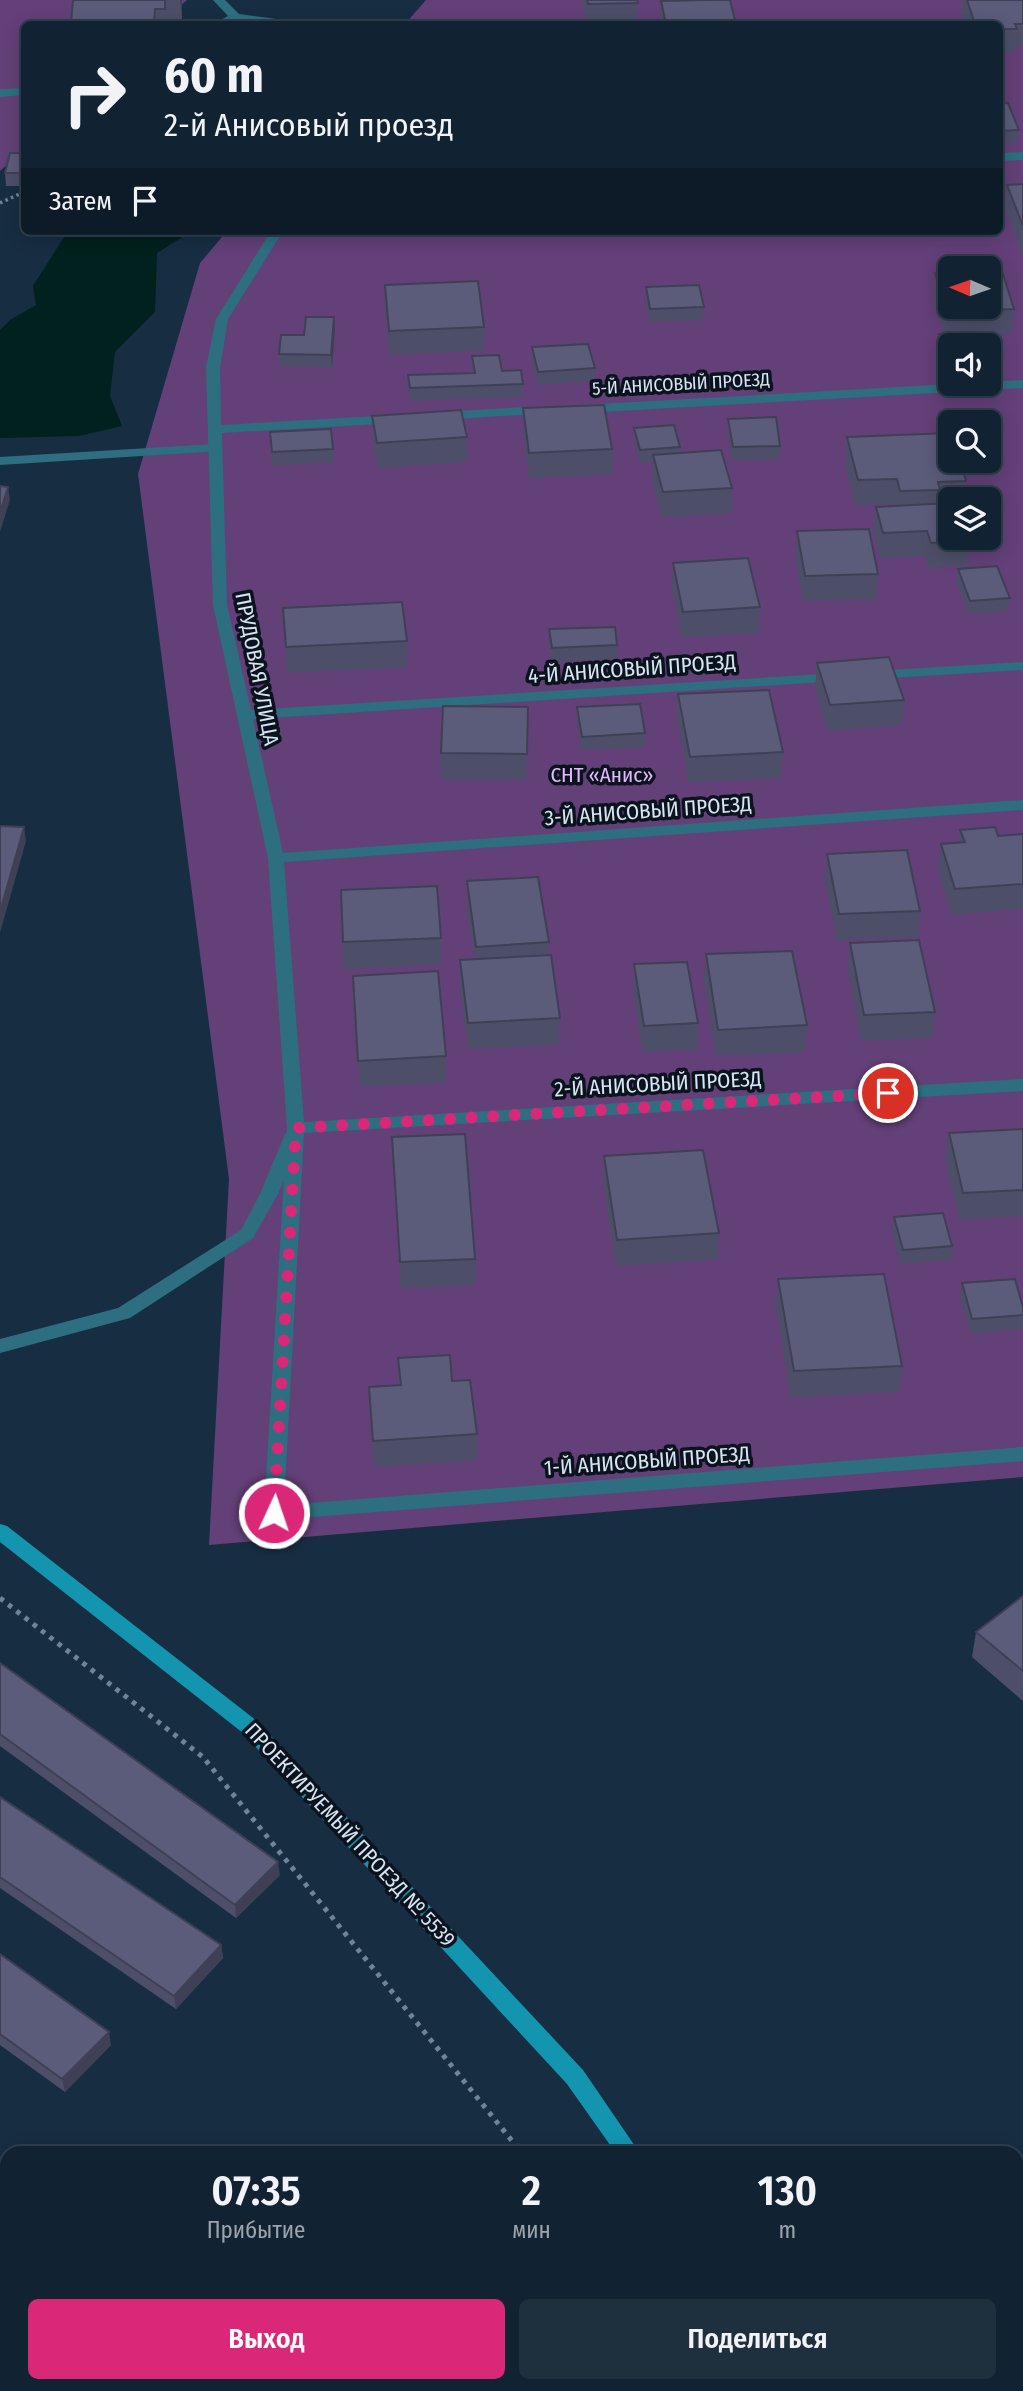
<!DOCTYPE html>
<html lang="ru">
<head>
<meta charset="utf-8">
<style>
	:root { --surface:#112232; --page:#1e2f3e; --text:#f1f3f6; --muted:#9ca4ac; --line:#303f4d; --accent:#db2777 }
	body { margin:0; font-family:"Fira Sans Condensed",sans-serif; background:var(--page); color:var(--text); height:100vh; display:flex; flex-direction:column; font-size:26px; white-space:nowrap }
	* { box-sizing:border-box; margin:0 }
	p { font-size:23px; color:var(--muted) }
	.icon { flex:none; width:38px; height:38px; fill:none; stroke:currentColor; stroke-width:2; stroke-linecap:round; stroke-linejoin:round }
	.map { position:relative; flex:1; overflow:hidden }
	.details { position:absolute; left:0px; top:2146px; width:1024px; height:247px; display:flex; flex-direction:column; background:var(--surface); border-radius:21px 21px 0 0; box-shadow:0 4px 18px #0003,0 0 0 2px var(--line) }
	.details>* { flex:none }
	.guide { position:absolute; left:21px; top:21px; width:982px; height:214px; border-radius:10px; box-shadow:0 4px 18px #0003,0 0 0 2px var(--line); background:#112232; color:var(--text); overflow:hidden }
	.needle { width:46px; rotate:272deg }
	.buttons { position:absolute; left:938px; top:256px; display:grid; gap:14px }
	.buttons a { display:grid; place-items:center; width:63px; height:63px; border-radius:10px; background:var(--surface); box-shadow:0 4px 18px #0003,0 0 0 2px var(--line); font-size:35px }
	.pin { position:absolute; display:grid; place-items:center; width:60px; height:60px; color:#fff; margin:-30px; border:4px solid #fff; border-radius:50%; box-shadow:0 2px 7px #0007 }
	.me { position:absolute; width:77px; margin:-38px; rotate:3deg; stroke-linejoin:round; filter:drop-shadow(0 0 5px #0008) }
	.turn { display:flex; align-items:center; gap:24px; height:147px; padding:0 28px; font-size:32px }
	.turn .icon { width:91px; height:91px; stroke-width:2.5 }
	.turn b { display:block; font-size:49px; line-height:60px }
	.then { display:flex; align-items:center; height:66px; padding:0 28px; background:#0003; gap:14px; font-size:26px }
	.eta { display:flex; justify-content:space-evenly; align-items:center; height:119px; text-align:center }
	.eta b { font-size:42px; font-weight:600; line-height:49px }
	.cta { display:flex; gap:14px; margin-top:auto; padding:14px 28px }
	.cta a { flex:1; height:80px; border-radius:10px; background:var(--accent); color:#fff; font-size:28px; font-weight:600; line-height:80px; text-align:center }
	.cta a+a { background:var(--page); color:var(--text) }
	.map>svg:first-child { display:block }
	.green { fill:#634078; fill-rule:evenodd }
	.water { fill:#00211d }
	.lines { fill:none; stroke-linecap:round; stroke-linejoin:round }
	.path-far1 { stroke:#718495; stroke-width:3.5; stroke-dasharray:2.5 3.5; stroke-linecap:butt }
	.path { stroke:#718495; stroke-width:5; stroke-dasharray:4.5 6; stroke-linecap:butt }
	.lane { fill:#2d6f80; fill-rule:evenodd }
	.street { fill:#2d6f80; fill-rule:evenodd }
	.secondary { fill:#1395b0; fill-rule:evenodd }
	.wall { fill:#4d4f69 }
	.shaded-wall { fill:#3f4055 }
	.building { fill:#5a5c7a; stroke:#3f4055; stroke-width:2 }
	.route { stroke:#db2777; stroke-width:12; stroke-dasharray:0 21.6 }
	.labels { text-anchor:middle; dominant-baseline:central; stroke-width:7; stroke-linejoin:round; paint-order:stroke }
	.far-street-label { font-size:18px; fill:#d8e6f3; stroke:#0b141e }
	.street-label { font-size:21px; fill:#d8e6f3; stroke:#0b141e }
	.park-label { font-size:21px; fill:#e3b9fd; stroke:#0b141e }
</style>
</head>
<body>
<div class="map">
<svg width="1023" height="2391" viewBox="0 0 1023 2391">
	<rect width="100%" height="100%" fill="#172d42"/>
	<path class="green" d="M0,0h187l-27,24h-136v125l-24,22z
		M426,0h597v1477l-814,68 20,-366 -91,-705 62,-211 27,-32h772v-207h-594zM950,268h39v38h-39zM950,345h39v38h-39zM950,422h39v38h-39zM950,499h39v38h-39z
		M7,2254v131h165l3,6h-175v-134z"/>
	<path class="water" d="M65,231h127l-35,22 -2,59 -40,40 -5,44 12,30 -43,10 -79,2v-108l10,-10 26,-15 -3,-19 33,-52z"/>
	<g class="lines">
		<path class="path-far1" d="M0,203l24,-11"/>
		<path class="path" d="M0,1598l203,159 318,395
			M701,2385l5,6"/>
		<path class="lane" d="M215,444l5,1v6l-220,14v-8z
			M294,1128l9,6 -25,60 -25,44 -123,80 -130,35v-14l118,-31 123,-78 19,-36 25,-60z
			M1023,2338v25l-6,2v-25z
			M963,2385h28l-3,6h-28z"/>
		<path class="street" d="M213,0h12l14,14 53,7 6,3c-19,2 -38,-2 -57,-3 -9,0 -19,3 -28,3l15,-8z
			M0,89l24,-1v7l-24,2z
			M1023,152v8l-24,1v-8z
			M271,231h12l-55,88 -8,48 1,58 175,-10 7,4 -7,4 -174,10 5,172 24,105 587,-37 7,4 -7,4 -585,38 30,134 740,-53v10l-739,52 20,260 719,-43v12l-719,42 -20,372 739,-58v14l-749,59 -7,-2 -3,-5 23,-385 -19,-270 -55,-253 -7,-238 10,-48z
			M1023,380v8l-442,25 -7,-4 7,-4z
			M546,406l5,1v6l-113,7 -7,-4 7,-4z
			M1023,662v8l-150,9 -7,-4 7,-4z"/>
		<path class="secondary" d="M0,1524l7,2 250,195 326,349 56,82h-24l-48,-68 -324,-351 -243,-191z
			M780,2385h25l3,6h-25z"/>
	</g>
	<path class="wall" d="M73,0h109v19h-15v5h-96z
		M582,0h55v24h-50z
		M963,0h60v47h-8v5h-16v-28h-34l-3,-8z
		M661,1l75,23h-76z
		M999,103l20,27 -2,12 -18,1z
		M24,153v33h-18l-1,-13z
		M1023,184v74l-18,-50 2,-23z
		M935,273l79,36 -3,25 -36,1 -25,10v28l-5,1 -7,-27 1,-13h5l-11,-36z
		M385,285l99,42v24l-94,4 -5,-46z
		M646,287l58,20 -1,13 -53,2 -4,-22z
		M335,330l-3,38 -52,-1 -1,-13 25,-19z
		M532,347l63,21 -1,13 -56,4 -6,-25z
		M472,356l51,28v13l-113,4 -2,-26 65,-2z
		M523,408l89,41v25l-83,4 -6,-45z
		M372,416l95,21v25l-89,6 -5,-27z
		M728,419l52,27 -1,13 -47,1 -4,-28z
		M634,428l46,19v6l52,35 -1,25 -69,4 -10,-37 1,-18 -13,1 -6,-22z
		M270,432l63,17 1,13 -61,4z
		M847,437l119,44 -2,18h-14v38l20,4 -3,25 -39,2 -3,-12 -44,2 -8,-26 3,-25 19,-1 -1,-2 -39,1 -10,-43z
		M797,531l81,43 -2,25 -73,2 -8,-45z
		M673,563l87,44 -2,26 -76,4 -10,-49z
		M958,569l52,29 -2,13 -39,3 -13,-32z
		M283,608l124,33v26l-120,6z
		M549,629l68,16v14l-65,3 -3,-19z
		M817,663l87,37 -2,25 -74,6 -13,-43z
		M678,694l105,58 -2,26 -92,4 -12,-62z
		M528,707l-1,72h-86v-26z
		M577,707l68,26v14l-64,3 -4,-29z
		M960,830l38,6 25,-2v75l-71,6 -14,-45 3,-26 18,-2z
		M827,854l93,57 -2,26 -81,3 -12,-60z
		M467,881l82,61 -1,13 12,63 -1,26 -91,5 -8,-63v-26l15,-1 -8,-52z
		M341,890l100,48v26l-97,5z
		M850,943l85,69 -3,26 -71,3 -13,-72z
		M706,954l101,71 -3,27 -88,4 -12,-76z
		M634,964l64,59 -1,26 -54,3 -10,-62z
		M353,976l93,80v26l-86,5z
		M1023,1129v87l-64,4 -14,-61 4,-26z
		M392,1137l83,122 1,26 -75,3z
		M604,1156l115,77 -1,26 -102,7 -13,-84z
		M894,1217l58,29 -1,14 -50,4 -9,-33z
		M778,1279l124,87 -3,26 -108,5 -15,-92z
		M962,1283l61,24v22l-53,4 -10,-36z
		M398,1358l54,23 25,53v26l-103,7 -5,-80 30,-2z
		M1023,1596v105l-51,-44 4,-25z
		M0,1663l280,212 -44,43 -236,-172z
		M0,1797l221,148 2,13 -47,51 -176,-121z
		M0,1954l111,91 -46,47 -65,-47z
		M336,2385h196l3,6h-196z"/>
	<path class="shaded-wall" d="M180,0h2v19z
		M334,317l1,13 -3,38 -1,-13z
		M8,487l2,13 -10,32v-19z
		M24,827l2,14 -26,92v-21z
		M278,1862l2,13 -44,43 -1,-13z
		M221,1945l2,13 -47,51 -2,-13z
		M109,2032l2,13 -46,47 -3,-13z"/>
	<path class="building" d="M73,0h92v9h-10l-1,15h-83z
		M587,0h50l1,3 -50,1z
		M706,0h24l6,24h-70l-5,-23z
		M967,0h56v24h-8l2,5h-18v-5h-24z
		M999,103h9l11,27 -20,1z
		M10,153h14v20h-19z
		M1023,184v42l-16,-41z
		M1002,271l12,38 -67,3 -12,-39h15v33h39v-34z
		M478,281l6,46 -95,4 -4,-46z
		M699,285l5,22 -54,2 -4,-22z
		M306,317h28l-3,38 -52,-1 2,-19h23z
		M974,333l4,12h-28v15h-3l-8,-26z
		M588,344l7,24 -57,4 -6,-25z
		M499,355l3,16 19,-1 2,14 -113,4 -2,-13 67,-2 -3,-17z
		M604,405l8,44 -83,4 -6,-45z
		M461,410l6,27 -90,6 -5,-27z
		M776,417l4,29 -47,1 -5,-28z
		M674,425l6,22 -40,3 -6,-22z
		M331,429l2,20 -61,3 -2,-20z
		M950,433v27h10l6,21 -28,1 2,8 -40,1 -3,-12 -39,1 -11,-43z
		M721,450l11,38 -69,4 -10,-37z
		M0,486l8,1 -8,26z
		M950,503v34h18l2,4 -39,2 -4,-12 -44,2 -7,-26z
		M869,529l9,45 -73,2 -8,-45z
		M748,558l12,49 -77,5 -10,-49z
		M997,566l13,32 -40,3 -12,-32z
		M402,602l5,39 -121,6 -3,-39z
		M615,627l2,18 -65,3 -3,-19z
		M889,657l15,43 -74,5 -13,-42z
		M769,690l14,62 -93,5 -12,-63z
		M640,704l5,29 -63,4 -5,-30z
		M443,706l85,1 -1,47 -86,-1z
		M0,826l24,1 -24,85z
		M995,827l3,9 25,-2v50l-68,5 -14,-45 24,-2 -5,-12z
		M907,850l13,61 -81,3 -12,-60z
		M538,877l11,65 -73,5 -9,-66z
		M437,886l4,52 -98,4 -2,-52z
		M919,940l16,72 -71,3 -14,-72z
		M792,951l15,74 -89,5 -12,-76z
		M551,955l9,63 -92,5 -8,-63z
		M687,962l11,61 -54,3 -10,-62z
		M438,971l8,85 -88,5 -5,-85z
		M1023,1129v61l-60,3 -14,-60z
		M465,1134l10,125 -75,3 -8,-125z
		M703,1150l16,83 -102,7 -13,-84z
		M943,1213l9,33 -49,4 -9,-33z
		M884,1274l18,92 -108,5 -16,-92z
		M1015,1279l8,28v8l-51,4 -10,-36z
		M450,1355l2,26 18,-1 7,54 -104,7 -4,-54 32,-2 -3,-27z
		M1023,1596v75l-47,-39z
		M0,1663l278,199 -43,43 -235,-171z
		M0,1797l221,148 -47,51 -174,-119z
		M0,1954l109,78 -47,47 -62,-45z
		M342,2385h190l3,6h-190z"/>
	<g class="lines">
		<path class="route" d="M274,1513l22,-385 592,-35"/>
	</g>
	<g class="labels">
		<g class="far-street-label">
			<text transform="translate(681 384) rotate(-3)">5-Й АНИСОВЫЙ ПРОЕЗД</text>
		</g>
		<g class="street-label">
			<text transform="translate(257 669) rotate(79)">ПРУДОВАЯ УЛИЦА</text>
			<text transform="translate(632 669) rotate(-4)">4-Й АНИСОВЫЙ ПРОЕЗД</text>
			<text transform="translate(648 811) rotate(-4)">3-Й АНИСОВЫЙ ПРОЕЗД</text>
			<text transform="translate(658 1084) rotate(-3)">2-Й АНИСОВЫЙ ПРОЕЗД</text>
			<text transform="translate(647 1461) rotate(-4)">1-Й АНИСОВЫЙ ПРОЕЗД</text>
			<text transform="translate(350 1835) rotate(47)">ПРОЕКТИРУЕМЫЙ ПРОЕЗД № 5539</text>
		</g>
		<g class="park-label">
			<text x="602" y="775">СНТ «Анис»</text>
		</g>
	</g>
</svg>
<div class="buttons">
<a><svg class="needle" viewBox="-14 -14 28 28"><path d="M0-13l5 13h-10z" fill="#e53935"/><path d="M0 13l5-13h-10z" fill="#9ca4ac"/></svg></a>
<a><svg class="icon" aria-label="sound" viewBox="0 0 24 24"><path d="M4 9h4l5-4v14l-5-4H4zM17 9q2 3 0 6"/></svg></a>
<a><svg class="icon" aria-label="search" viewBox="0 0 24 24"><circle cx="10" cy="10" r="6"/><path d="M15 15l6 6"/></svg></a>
<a><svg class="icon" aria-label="layers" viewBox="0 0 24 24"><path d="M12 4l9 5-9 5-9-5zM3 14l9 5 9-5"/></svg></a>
</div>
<div class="pin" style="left:888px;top:1093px;background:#d93025"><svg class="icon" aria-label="arrive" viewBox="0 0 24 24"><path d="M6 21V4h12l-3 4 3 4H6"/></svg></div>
<svg class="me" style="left:274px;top:1513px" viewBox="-20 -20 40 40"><circle r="17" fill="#db2777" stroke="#fff" stroke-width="3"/><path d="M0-11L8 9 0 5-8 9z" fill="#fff"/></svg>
<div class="guide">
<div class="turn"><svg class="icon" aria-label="right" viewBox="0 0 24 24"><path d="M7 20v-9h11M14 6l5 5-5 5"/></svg><div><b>60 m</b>2-й Анисовый проезд</div></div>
<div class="then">Затем<svg class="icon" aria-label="arrive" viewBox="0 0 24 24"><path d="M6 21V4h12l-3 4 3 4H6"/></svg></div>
</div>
<section class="details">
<div class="eta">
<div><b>07:35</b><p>Прибытие</p></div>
<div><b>2</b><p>мин</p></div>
<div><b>130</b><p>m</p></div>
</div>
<div class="cta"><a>Выход</a><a>Поделиться</a></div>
</section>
</div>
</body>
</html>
